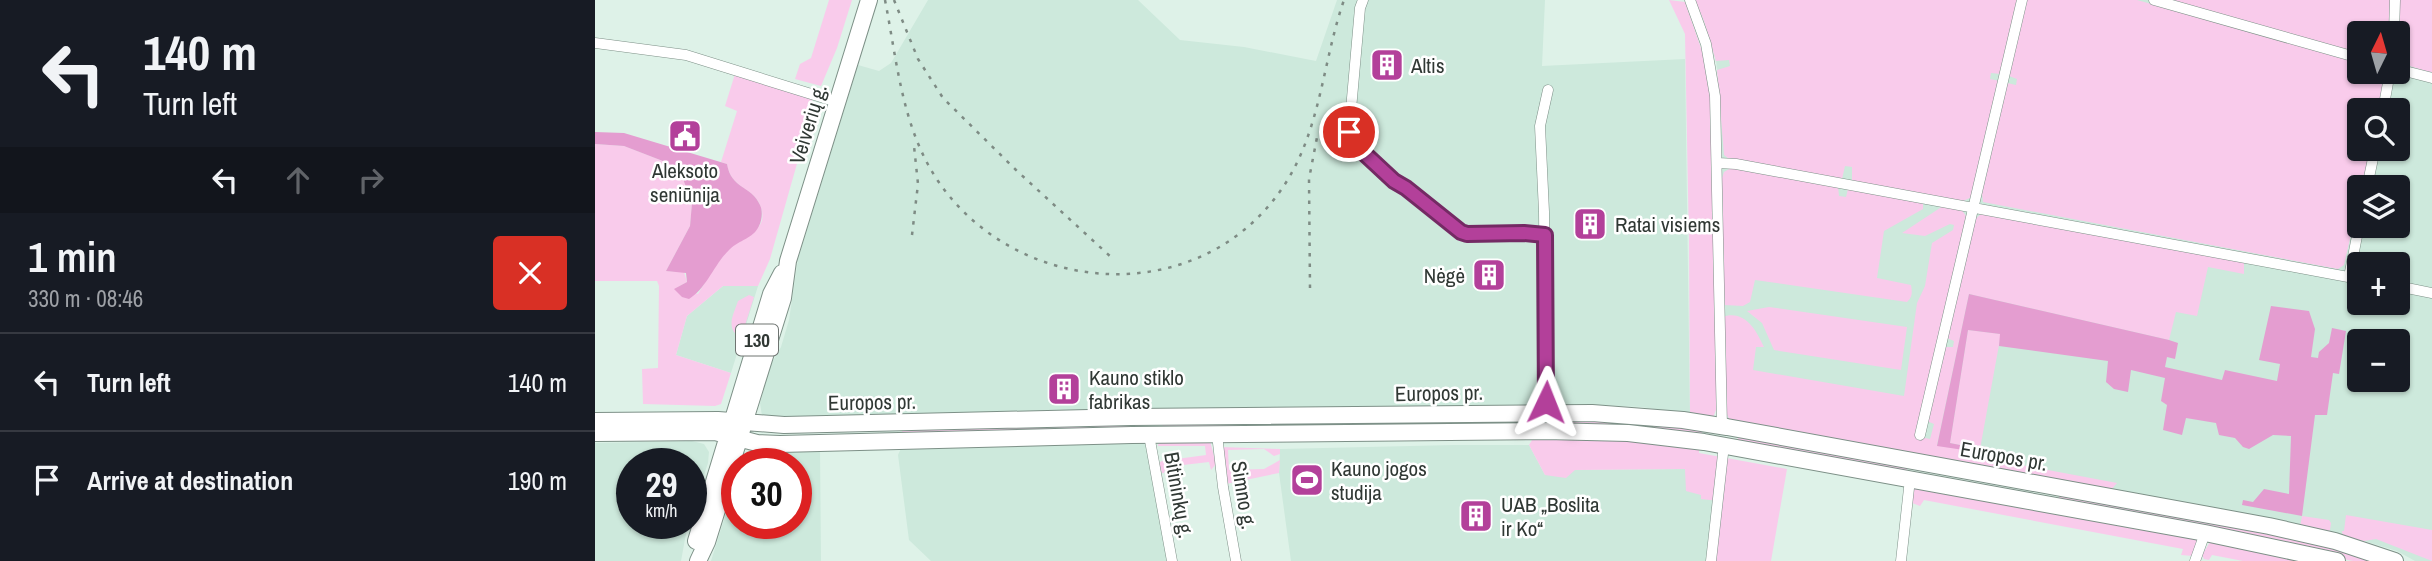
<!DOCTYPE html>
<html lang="en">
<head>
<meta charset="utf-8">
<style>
	:root { --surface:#171b24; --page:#242831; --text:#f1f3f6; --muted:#9ea1a6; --line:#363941 }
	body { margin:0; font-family:"Archivo Narrow",sans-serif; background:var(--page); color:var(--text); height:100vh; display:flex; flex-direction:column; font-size:26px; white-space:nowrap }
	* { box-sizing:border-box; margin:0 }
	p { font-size:23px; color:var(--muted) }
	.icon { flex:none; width:38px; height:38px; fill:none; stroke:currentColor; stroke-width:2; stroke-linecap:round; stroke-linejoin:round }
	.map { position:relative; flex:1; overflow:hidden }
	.sheet { display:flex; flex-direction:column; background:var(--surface); width:595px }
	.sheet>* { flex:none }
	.top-card { background:#171b24; color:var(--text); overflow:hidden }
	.needle { width:46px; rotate:5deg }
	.fabs { position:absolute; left:1752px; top:21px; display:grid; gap:14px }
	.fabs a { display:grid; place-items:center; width:63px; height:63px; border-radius:7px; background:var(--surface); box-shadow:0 2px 5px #0004; font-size:35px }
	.speed { position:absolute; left:21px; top:448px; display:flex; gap:14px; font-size:35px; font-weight:700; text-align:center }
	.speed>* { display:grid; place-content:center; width:91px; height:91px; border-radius:50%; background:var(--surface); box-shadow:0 2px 5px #0004; line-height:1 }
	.speed small { font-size:18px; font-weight:400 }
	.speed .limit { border:10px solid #d22; background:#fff; color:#111 }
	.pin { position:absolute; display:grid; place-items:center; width:60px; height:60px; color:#fff; margin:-30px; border:4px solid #fff; border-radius:50%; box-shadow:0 2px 7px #0007 }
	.me { position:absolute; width:77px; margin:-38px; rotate:2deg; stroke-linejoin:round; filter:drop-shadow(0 0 5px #0008) }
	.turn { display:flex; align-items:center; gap:24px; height:147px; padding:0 28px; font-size:32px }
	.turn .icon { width:91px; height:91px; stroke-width:2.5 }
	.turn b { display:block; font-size:49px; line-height:60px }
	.lanes { display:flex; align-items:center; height:66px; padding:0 28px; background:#0003; justify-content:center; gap:35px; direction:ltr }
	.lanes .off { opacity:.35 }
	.round { display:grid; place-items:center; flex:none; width:74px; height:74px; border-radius:7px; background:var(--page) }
	.overview { display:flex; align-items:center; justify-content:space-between; height:119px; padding:0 28px }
	h1 { font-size:42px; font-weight:600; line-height:52px }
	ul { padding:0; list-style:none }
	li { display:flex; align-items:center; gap:21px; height:98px; padding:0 28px; border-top:2px solid var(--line) }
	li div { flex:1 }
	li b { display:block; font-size:26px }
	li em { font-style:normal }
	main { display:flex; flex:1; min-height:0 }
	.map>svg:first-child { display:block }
	.built { fill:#cde9dc; fill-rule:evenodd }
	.green { fill:#f9cbeb }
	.forest { fill:#e49dd0 }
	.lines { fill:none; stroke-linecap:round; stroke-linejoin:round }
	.minor-casing { stroke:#7d9087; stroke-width:11 }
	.primary-casing { stroke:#7d9087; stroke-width:18 }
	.minor { stroke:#fff; stroke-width:10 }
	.primary { stroke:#fff; stroke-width:16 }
	.rail { stroke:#7e8b84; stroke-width:2.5; stroke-dasharray:3.5 7; stroke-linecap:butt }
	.route-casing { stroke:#742a64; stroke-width:18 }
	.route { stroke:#b3409a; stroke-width:12 }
	.labels { text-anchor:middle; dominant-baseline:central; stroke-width:5; stroke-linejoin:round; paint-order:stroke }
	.shield { fill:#fff; stroke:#6e7471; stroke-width:2 }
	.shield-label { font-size:19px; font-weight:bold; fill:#303834 }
	.poi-label { font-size:21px; fill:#303834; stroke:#fff; text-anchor:start }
	.street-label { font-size:21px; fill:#303834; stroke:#fff }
</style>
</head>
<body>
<main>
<section class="sheet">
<div class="top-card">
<div class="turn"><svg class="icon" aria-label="left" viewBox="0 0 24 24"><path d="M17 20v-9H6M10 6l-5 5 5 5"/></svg><div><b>140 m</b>Turn left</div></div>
<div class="lanes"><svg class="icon" aria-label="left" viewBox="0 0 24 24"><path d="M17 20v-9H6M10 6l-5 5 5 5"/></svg><svg class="icon off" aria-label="ahead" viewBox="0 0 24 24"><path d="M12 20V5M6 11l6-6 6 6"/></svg><svg class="icon off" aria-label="right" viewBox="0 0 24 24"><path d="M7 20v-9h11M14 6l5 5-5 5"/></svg></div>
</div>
<div class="overview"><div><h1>1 min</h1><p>330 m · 08:46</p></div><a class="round" style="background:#d93025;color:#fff"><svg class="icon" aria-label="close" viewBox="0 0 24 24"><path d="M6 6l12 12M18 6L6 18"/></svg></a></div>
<ul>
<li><svg class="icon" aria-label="left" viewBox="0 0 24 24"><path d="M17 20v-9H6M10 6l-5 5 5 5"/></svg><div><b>Turn left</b></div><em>140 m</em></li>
<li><svg class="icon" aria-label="arrive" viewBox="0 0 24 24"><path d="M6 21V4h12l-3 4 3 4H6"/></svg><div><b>Arrive at destination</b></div><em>190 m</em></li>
</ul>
</section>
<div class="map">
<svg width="1837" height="561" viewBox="0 0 1837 561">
	<rect width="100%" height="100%" fill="#def2e8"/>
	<path class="built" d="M333,0h210l42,40 64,7 72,14 21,-61h208l-3,66 143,-7 5,356 -48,-8 -43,-2 -15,2 -812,14 -10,-5 -2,-13 11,-39 10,-17 8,-27 9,-61 60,-194 21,6 12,-8z
		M1100,0h737v561h-17l-18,-10 -33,-10 -635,-122 -2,-4 -4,-110 -2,-210 -5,-34 -12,-40zM1764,33h38v39h-38zM1764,110h38v39h-38zM1764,187h38v39h-38zM1764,264h38v39h-38zM1764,341h38v39h-38z
		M154,284l9,2 -27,87 -55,-18 11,-39 36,-30z
		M97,441l12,3 5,8 -1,11 -17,51v-50h-59v59h56l-7,38h-86v-118z
		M549,441l4,9 19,111h-236l-22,-21 -11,-85 4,-9z
		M859,445h75l16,30 29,-5 111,-1 16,26 13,5 -7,61h-416l-12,-88 1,-24z
		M225,447l1,114h-110l26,-83v45h59v-59h-55l2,-5 8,-7 9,-4z"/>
	<path class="green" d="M234,0h23l-15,48 -16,38 -26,-7 5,-15 11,-6z
		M1074,0l16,2 19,55 8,39 5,311 -4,11 -23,-3 -1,-173 -4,-208z
		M1100,0h323l-17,74 -10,-1 -1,6 10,2 -28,116 -9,4 -111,-20v-14l-7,-1 -3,13 -114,-21 -4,-3 -7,-85 13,-4 -1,-6 -13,1 -12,-40z
		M1432,0h110l222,62v10h25l1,5 -7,33h-19v39h11l-8,38h-3v13l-15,65 -6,4 -355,-67 -1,-9 25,-110 9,2 1,-6 -8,-3z
		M1572,0h224l-1,33h-31v20z
		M1805,0h32v73l-35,-11v-29z
		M140,74l74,24 7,6c-2,5 -3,12 -5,17 -6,13 -16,14 -11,32l-30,106 -12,27h-35l-36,30 -11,39 55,18 -10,31 -6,2 -72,-2 -1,-35 16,-1 1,-82 -2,-5h-62v-137l29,2 44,17 12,8 12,32 -2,23 -24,45 18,1 3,10 -9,5 20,7c9,-15 19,-32 31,-45 13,-13 42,-18 31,-44 -7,-18 -29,-16 -33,-41l-6,-2 16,-51 -12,-5z
		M1136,168l107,18 1,10 7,1 2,-8 75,14v6l-39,22 -7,47 34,7c1,6 2,12 -4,17l-152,-22 -5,22 -7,4 -19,-1 -2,-127 2,-6z
		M1348,206l18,3 5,7 -50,220 14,3 4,-15 -7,-3 17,-74h9l1,-6 -7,-3 26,-117 8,-7 263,46v14l-36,-7 -11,49 -21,-4 -7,28 -200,-46 -32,151 47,8v5l133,25 -8,9 -380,-73 -4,-10 -3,-92c23,-8 34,13 42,30h-8l-3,23 151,26 13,-93 8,-17 7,-43 21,-13 1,-5 -4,-1 -25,12 -23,-3z
		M154,295l5,2 -13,41c-16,-10 -8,-22 -3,-37z
		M1174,307l138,20 -6,43 -127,-20 -12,-27 -15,-12z
		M1373,330l33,4 -21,115 -30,-6z
		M713,419l127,3v4l-275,2 3,-3 101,-1z
		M958,419l150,9 -2,9 -148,-13z
		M543,423l4,3 -3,4 -238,3 2,-3 177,-3 18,-3z
		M1145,434l167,33v3l-2,1 -168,-31z
		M987,436l117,10v7l88,16 -16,92h-60l8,-60 -18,-2v-4l-15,-4 -1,-22 -110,1 -9,8 -21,-3 -16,-30 5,-8z
		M564,441h51l6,23 -5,6 -2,-8 -43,5 -2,6h-2l-3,-10 3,-2 44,-6 -1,-9h-47z
		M626,447l59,2v5l-6,2 -10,-7 -36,1 1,20 35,-1 16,-9 -1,13 -53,11z
		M1320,487l282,51 1,4 -5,14 -12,-1 2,-6 -259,-49 -4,6 -8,-3 -1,-4z
		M1465,493l241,44 76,24h-24l-295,-60z
		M1751,515l86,15v31l-56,-22 -12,2 -21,-4 -1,-6h2z
		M1707,516l27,4 2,3 -1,7 -2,2 -28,-5z
		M1615,542l83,16 1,3h-51l-31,-6 -3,5 -5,-1 -2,-4z"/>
	<path class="forest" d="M0,132l29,1 103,31c4,25 25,22 33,41 3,6 2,15 -1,21 -6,13 -20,14 -29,23 -16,15 -23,39 -41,50l-7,-2 -8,-8 13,-7 -1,-9 -20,-2 24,-45 2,-23 -12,-32 -12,-8 -44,-17 -29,-2z
		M1374,294l200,46 9,3 -3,16 -8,-2 -2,10 57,13 3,-10 52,11 3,-17 -21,-4 12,-54 38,5 6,18 -4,28 7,1 1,-6 10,-9 3,-15 14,3 -7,43 -6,-1 -6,42h-12l-13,101 -60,-11 1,-5 10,2 11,-13 25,5 2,-58 -18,-1 -24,14 -6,-2 -8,-9 -16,-3 -3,-12 -30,-5 -4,17 -19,-5 4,-25 -6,-4 4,-23 -34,-8 -3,22 -14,-3 -8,-7 2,-21 -109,-15 1,-12 -32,-4 -18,113 30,6 5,-3 -1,7 -47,-7z"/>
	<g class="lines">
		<defs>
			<path id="minor" d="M768,0l-3,8 -11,124 2,9 43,40 12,7 54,44 6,2 58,-1 21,2
				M1095,0l16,44 9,52 7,330
				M1559,0l205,58
				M1799,33l1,-33
				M0,43l91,12 151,47
				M1802,69l35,9
				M1788,110l7,-38
				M1123,163l18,1 623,115
				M1772,187l8,-38
				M1754,277l10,-51
				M1802,286l35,7
				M951,413l-2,-201 -4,-86 8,-36
				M622,434l6,53 13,74
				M554,435l23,126
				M1325,435l102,-435
				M1116,561l13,-116
				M1306,561l9,-82
				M1600,561l10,-28"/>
			<path id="primary" d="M0,421l123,-1 66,5 347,-8 461,-4 91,7 44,7 542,99 66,15 60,20
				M0,433l120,-1 42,11 23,1 352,-9 414,-4 82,2 76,9 501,91 132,28
				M101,541l75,-247 11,-21
				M103,561l9,-19 76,-244 5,-37 81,-261"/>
		</defs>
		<use href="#minor" class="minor-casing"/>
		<use href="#primary" class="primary-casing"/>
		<use href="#minor" class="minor"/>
		<use href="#primary" class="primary"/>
		<path class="rail" d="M290,0c12,61 17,128 53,181 80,117 260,128 343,9 40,-57 41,-127 63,-190
			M299,0l24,59 25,39 73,72 96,88
			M317,235l6,-51 -4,-38
			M715,288l-1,-109 9,-47"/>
	</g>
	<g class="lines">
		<defs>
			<path id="route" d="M754,132l2,9 43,40 12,7 55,44 6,2 57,-1 21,2 1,167"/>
		</defs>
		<use href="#route" class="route-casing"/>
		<use href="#route" class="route"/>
	</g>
	<defs>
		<symbol id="building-square" viewBox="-11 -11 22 22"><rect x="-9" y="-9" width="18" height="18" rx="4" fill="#b3409a" stroke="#fff"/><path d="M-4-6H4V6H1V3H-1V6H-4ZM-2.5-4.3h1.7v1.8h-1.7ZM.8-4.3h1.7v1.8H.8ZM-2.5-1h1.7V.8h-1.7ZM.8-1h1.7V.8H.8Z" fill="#fff"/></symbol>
		<symbol id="civic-square" viewBox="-11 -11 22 22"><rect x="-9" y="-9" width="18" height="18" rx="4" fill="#b3409a" stroke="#fff"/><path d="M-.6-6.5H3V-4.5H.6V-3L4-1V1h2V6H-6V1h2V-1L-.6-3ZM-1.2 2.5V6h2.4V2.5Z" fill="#fff"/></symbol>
		<symbol id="stadium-square" viewBox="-11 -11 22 22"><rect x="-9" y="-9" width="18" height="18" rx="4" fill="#b3409a" stroke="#fff"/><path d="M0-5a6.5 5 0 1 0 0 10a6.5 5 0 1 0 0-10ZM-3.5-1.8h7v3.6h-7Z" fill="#fff"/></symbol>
	</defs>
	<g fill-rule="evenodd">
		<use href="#building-square" x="773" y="46" width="38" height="38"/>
		<use href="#civic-square" x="71" y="117" width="38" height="38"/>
		<use href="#building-square" x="976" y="205" width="38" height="38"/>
		<use href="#building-square" x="875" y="256" width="38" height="38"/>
		<use href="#building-square" x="450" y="370" width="38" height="38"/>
		<use href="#stadium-square" x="693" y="461" width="38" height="38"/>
		<use href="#building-square" x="862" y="497" width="38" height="38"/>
	</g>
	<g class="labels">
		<rect class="shield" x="141" y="324.5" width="42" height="31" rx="5"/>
		<g class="shield-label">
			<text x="162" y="340">130</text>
		</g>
		<g class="poi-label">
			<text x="816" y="65">Altis</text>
			<text x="90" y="170" text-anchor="middle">Aleksoto<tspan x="90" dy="24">seniūnija</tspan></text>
			<text x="1020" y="224">Ratai visiems</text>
			<text x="870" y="275" text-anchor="end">Nėgė</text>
			<text x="494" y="377">Kauno stiklo<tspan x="494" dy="24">fabrikas</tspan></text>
			<text x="736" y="468">Kauno jogos<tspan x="736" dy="24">studija</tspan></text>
			<text x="906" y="504">UAB „Boslita<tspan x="906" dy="24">ir Ko“</tspan></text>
		</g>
		<g class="street-label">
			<text transform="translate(213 124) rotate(-73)">Veiverių g.</text>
			<text transform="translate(844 393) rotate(-1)">Europos pr.</text>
			<text transform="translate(277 402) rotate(-1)">Europos pr.</text>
			<text transform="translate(1409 456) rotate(10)">Europos pr.</text>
			<text transform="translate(584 495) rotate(80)">Bitininkų g.</text>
			<text transform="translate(649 495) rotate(81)">Simno g.</text>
		</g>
	</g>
</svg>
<div class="fabs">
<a><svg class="needle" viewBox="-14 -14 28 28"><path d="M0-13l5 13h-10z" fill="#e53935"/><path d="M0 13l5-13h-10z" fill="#9ea1a6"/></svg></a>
<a><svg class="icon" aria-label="search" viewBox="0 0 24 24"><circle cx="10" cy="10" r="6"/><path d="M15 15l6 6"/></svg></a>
<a><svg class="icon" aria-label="layers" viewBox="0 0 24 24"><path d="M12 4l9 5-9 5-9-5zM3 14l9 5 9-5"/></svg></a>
<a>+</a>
<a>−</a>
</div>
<div class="speed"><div>29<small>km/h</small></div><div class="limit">30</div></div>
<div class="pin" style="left:754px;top:132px;background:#d93025"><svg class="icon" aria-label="arrive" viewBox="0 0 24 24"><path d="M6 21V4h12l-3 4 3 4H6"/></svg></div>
<svg class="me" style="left:951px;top:402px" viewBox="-20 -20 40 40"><path d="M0-17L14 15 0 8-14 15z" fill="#b3409a" stroke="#fff" stroke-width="4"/></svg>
</div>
</main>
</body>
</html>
